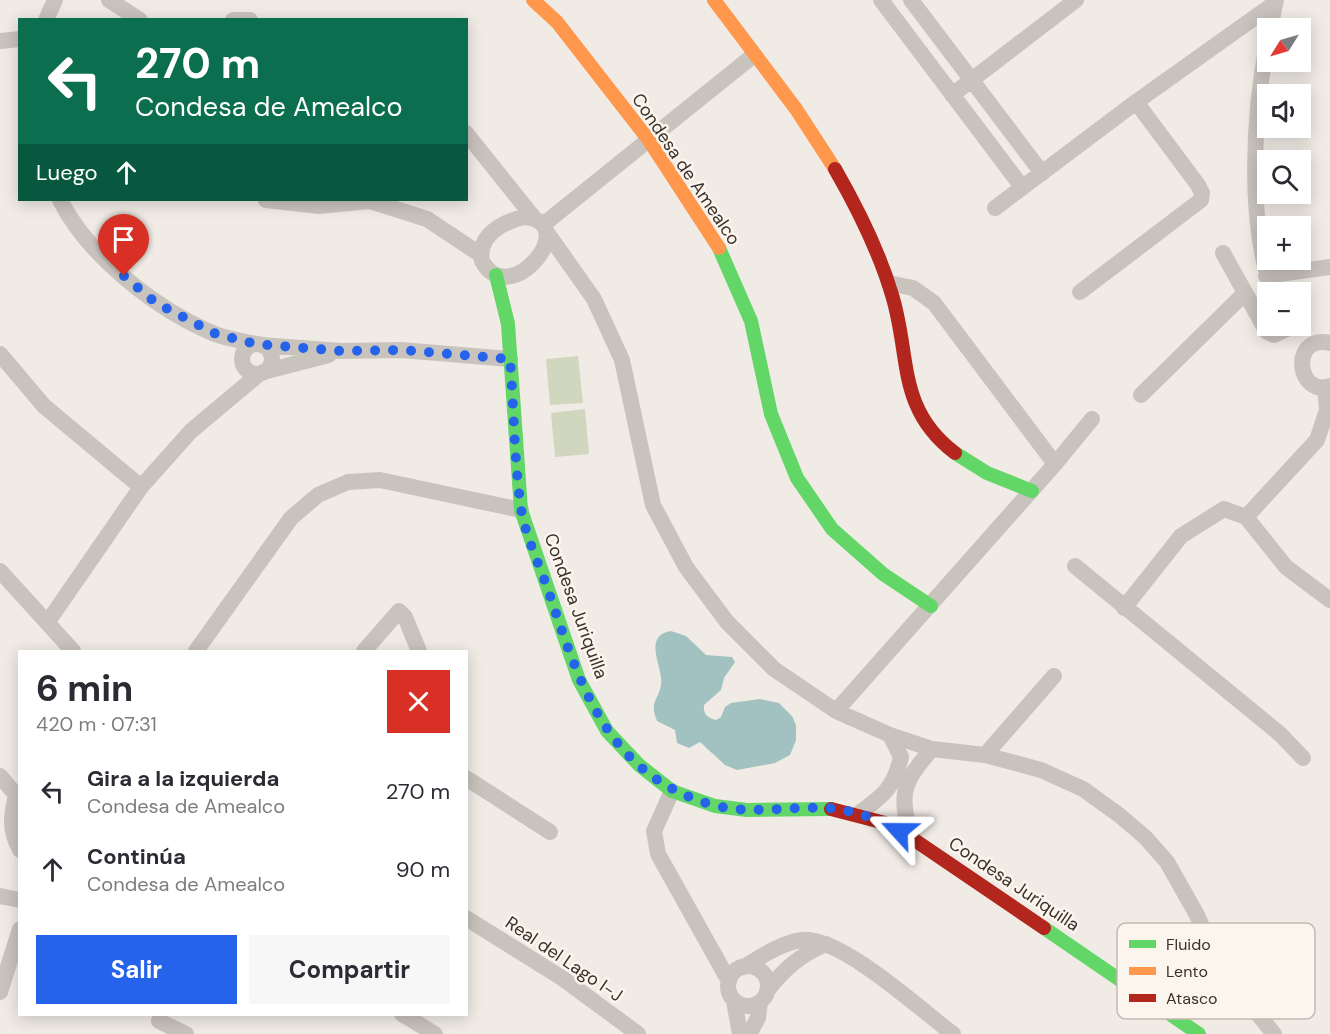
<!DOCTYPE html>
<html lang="es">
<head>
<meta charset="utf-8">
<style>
	:root { --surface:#fff; --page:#f7f7f7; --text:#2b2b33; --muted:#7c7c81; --accent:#2563eb }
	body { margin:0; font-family:"DM Sans",sans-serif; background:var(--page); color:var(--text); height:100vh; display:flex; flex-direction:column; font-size:22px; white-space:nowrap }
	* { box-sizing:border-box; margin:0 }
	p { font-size:20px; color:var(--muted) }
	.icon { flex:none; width:33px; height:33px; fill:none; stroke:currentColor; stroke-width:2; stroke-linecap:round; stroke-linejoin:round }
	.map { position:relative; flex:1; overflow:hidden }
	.details { position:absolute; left:18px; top:650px; width:450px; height:366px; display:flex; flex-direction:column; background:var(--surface); border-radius:0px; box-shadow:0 3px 15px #0003 }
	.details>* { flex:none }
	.hud { position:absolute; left:18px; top:18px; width:450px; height:183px; border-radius:0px; box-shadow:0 3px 15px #0003; background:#0b6e4f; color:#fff; overflow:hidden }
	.needle { width:39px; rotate:233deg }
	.fabs { position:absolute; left:1257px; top:18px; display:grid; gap:12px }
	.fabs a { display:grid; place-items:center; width:54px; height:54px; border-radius:0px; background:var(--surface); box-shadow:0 3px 15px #0003; font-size:30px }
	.pin { position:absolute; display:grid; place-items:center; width:51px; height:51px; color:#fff; margin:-62px -26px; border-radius:50% 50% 50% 0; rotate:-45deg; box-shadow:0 0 6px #0007 }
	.pin .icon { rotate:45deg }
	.me { position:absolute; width:66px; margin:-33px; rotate:294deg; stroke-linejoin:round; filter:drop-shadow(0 0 4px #0008) }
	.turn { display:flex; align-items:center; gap:21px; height:126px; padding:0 18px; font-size:27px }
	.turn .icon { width:78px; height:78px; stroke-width:2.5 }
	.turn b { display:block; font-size:42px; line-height:51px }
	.then { display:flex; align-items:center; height:57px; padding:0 18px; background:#0003; gap:12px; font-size:22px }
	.round { display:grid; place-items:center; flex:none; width:63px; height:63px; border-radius:0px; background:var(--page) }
	.headline { display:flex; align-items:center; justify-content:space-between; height:102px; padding:0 18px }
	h1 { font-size:36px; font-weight:700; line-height:45px }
	.primary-button { display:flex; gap:12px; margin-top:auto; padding:12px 18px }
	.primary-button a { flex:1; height:69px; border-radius:0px; background:var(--accent); color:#fff; font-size:24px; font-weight:700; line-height:69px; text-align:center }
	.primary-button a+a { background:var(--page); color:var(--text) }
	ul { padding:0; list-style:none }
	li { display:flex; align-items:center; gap:18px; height:78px; padding:0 18px }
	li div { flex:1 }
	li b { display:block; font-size:22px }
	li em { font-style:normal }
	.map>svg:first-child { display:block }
	.green { fill:#d1d6bf }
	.water { fill:#a1c2c1 }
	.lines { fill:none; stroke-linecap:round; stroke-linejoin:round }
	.street { stroke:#c9c3be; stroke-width:16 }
	.fast { stroke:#63d668; stroke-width:14 }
	.slow { stroke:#ff974d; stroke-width:14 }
	.jam { stroke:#b3261e; stroke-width:14 }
	.route { stroke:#2563eb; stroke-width:10; stroke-dasharray:0 18 }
	.labels { text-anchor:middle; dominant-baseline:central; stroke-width:5; stroke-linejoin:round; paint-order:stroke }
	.street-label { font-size:18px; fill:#3b302b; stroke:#fbf5ee }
	.key { fill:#fbf5ee; stroke:#c1bab4; stroke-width:1.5 }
	.key-label { font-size:16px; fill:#3b302b }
</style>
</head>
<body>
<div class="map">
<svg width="1330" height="1034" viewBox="0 0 1330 1034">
	<rect width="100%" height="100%" fill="#f0ebe5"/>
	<path class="green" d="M578,356l5,47 -33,2 -4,-46z
		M585,409l4,45 -34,3 -4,-44z"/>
	<path class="water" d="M671,631l15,5 20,19 26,2 3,5 -11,16 -3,12 -17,15c-1,9 3,13 12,15l5,-3 4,-10 6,-4 29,-4 19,4 13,13 4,9v15l-6,15 -15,8 -38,7 -12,-5 -25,-23 -11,6 -12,-5 -2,-13 -18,-9c-8,-21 1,-19 4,-36 3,-17 -20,-49 10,-54z"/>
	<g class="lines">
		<path class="street" d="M109,0l31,20
			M881,0l141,187
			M911,0l131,173
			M46,20l9,-20
			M233,20h17
			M1270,28l6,-28
			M1268,40c-15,72 -21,184 5,252
			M0,41l20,-2
			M952,95l124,-95
			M466,133l68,85
			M60,200c29,57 97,110 155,134 13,5 28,7 41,10
			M266,200l53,6 51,-5 57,18 54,36
			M995,208l141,-106 139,-99
			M525,217c58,6 -16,95 -43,44 -5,-26 22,-40 43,-44z
			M544,224l210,-169
			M548,234l46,65 28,61 31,145 33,62 41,55 47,47 62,42 54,24 42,14 53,6 56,15 42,19 36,26 26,22 22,25 30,53 23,52 54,67
			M1223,253l44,79 7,3 13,-6
			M1266,276l64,-9
			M889,283l24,5 21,15 121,161
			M1080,292l121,-92 1,-7 -4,-8 -62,-83
			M1330,343c-41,-9 -33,55 0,43
			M242 359a15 15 0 1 1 30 0a15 15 0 1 1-30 0Z
			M261,345l80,6 60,-1 109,9
			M0,354l44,52 97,81
			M263,372l66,-17
			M1141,395l104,-102
			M1246,517l71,-77 10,-30 -2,-22
			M1075,566l205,168 23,24
			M0,571l73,80
			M1124,608l57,-72 43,-27 22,8 40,50 44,33
			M47,623l94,-136 50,-56 68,-57
			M196,651l95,-133 27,-23 30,-13 32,-2 141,30
			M364,651l35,-40 6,6 14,34
			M836,711l219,-247 37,-45
			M985,755l69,-79
			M0,776l16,19
			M466,778l84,54
			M672,791l-18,40 4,23 71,127
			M20,797l-4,-2c-5,21 -7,35 4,55
			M858,814c25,-18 36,-26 43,-57l-11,-22
			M913,839c-16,-43 -10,-57 19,-90
			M0,896l20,4
			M466,918l96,60 76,56
			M728 986a20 20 0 1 1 40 0a20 20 0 1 1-40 0Z
			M744,967c18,-11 37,-24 58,-27 39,-4 119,70 151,94
			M767,991c17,-22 33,-36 59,-47
			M0,992l20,-63
			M734,1001l6,33
			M1162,1008c26,-5 42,-20 58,-41
			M402,1014l33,20
			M159,1021l27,13
			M749,1034l9,-16 2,-16"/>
		<path class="fast" d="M719,248l32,73 20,93 26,64 35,51 51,45 48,32
			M496,275l12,49 13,186 58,170 28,51 32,34 33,26 43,15 32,4 84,-1
			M955,453l32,20 45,18
			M1044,928l155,106"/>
		<path class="slow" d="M533,0l24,22 91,117 71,109
			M714,0l82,109 39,60"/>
		<path class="jam" d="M835,169c23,40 44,82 57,126 19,61 4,113 63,158
			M831,809l54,14 28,16 131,89"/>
	</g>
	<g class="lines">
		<path class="route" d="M124,276l32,27 60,31 40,10 85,7 60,-1 109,9c4,49 4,100 11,149 4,27 18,56 27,82 32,94 58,185 165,215 37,10 75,1 113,3 24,1 52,11 73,23"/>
	</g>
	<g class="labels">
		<g class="street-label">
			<text transform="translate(686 169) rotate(56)">Condesa de Amealco</text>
			<text transform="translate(576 606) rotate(70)">Condesa Juriquilla</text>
			<text transform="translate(1014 884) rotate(34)">Condesa Juriquilla</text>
			<text transform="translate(564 959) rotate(34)">Real del Lago I-J</text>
		</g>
	</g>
	<rect x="1117" y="923" width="198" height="96" rx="9" class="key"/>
	<rect x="1129" y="940" width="27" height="8" fill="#63d668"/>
	<rect x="1129" y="967" width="27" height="8" fill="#ff974d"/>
	<rect x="1129" y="994" width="27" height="8" fill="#b3261e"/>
	<g class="key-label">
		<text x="1166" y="950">Fluido</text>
		<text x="1166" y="977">Lento</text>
		<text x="1166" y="1004">Atasco</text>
	</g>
</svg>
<div class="fabs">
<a><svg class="needle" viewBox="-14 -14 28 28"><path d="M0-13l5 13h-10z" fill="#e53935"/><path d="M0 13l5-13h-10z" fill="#7c7c81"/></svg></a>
<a><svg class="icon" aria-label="sound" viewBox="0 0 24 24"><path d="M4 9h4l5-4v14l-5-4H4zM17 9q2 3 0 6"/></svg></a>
<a><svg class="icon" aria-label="search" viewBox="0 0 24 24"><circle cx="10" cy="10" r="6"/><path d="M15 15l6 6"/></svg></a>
<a>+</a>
<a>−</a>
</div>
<div class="pin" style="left:124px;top:276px;background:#d93025"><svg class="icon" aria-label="arrive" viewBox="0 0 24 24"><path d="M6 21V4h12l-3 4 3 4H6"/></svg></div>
<svg class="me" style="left:899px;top:831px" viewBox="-20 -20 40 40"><path d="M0-17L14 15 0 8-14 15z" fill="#2563eb" stroke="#fff" stroke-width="4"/></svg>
<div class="hud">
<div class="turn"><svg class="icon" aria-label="left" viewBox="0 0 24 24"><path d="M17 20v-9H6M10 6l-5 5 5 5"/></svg><div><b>270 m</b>Condesa de Amealco</div></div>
<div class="then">Luego<svg class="icon" aria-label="ahead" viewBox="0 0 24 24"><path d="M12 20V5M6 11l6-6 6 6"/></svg></div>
</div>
<section class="details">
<div class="headline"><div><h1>6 min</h1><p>420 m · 07:31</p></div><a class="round" style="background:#d93025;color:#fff"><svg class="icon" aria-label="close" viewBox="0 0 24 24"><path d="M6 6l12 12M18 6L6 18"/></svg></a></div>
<ul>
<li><svg class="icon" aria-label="left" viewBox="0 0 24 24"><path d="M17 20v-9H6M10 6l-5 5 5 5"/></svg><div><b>Gira a la izquierda</b><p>Condesa de Amealco</p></div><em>270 m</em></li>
<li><svg class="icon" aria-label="ahead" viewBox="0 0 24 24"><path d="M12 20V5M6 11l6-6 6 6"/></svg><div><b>Continúa</b><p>Condesa de Amealco</p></div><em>90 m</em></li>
</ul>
<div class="primary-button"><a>Salir</a><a>Compartir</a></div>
</section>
</div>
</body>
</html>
